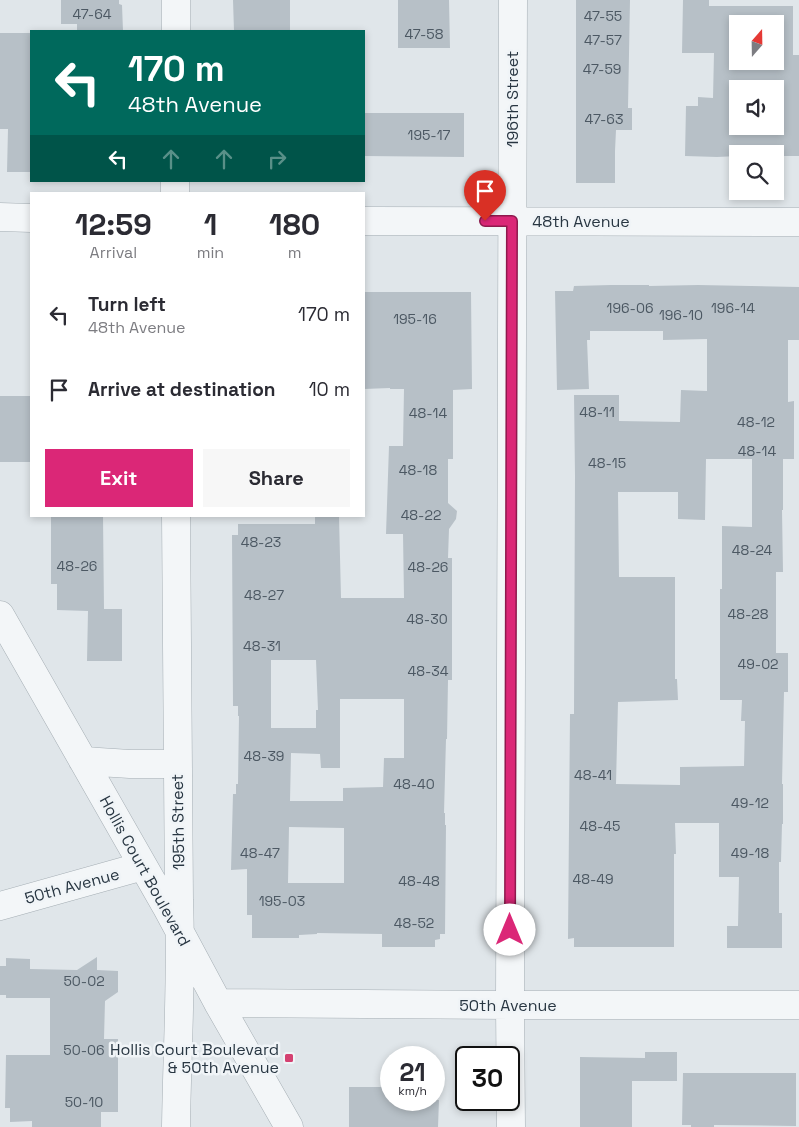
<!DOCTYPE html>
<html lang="en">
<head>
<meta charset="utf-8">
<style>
	:root { --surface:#fff; --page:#f7f7f7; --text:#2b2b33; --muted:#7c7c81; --accent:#db2777 }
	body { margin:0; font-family:"Space Grotesk",sans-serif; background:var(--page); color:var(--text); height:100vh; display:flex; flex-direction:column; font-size:19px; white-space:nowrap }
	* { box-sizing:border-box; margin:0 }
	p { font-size:16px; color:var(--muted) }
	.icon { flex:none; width:28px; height:28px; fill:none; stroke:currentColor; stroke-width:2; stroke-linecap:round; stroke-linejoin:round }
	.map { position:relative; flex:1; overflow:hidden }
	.side { position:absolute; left:30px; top:192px; width:335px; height:325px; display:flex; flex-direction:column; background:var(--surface); border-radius:0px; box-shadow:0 2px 8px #0003 }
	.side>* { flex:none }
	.top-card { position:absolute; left:30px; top:30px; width:335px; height:152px; border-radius:0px; box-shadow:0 2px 8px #0003; background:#00695c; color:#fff; overflow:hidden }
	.needle { width:32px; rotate:20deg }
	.controls { position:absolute; left:729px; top:15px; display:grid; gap:10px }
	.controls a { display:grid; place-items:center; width:55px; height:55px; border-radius:0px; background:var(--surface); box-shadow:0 2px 8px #0003; font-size:25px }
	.speed { position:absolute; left:380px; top:1046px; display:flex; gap:10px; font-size:25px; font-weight:700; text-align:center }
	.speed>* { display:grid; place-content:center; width:65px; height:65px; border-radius:50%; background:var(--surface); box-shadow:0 2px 8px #0003; line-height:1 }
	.speed small { font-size:12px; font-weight:400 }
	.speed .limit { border:2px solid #111; border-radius:8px; background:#fff; color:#111 }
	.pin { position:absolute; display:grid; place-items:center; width:42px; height:42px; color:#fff; margin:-51px -21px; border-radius:50% 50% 50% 0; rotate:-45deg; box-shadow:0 0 5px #0007 }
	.pin .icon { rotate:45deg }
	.me { position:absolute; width:55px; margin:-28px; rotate:0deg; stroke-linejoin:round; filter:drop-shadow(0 0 4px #0008) }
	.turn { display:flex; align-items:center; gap:18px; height:105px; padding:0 15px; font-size:22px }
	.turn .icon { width:65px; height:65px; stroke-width:2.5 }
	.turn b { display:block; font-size:35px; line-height:42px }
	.lanes { display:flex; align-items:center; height:48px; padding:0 15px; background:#0003; justify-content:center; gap:25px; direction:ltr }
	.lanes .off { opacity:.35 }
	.eta { display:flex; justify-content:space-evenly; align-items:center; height:85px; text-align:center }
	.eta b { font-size:30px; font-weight:700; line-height:35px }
	.primary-button { display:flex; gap:10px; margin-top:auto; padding:10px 15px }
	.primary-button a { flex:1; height:58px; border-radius:0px; background:var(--accent); color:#fff; font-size:20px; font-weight:700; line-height:58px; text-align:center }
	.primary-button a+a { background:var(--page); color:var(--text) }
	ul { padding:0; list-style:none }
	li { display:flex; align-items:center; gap:15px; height:75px; padding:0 15px }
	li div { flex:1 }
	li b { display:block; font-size:19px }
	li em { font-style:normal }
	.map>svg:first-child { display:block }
	.building { fill:#b7c0c7; fill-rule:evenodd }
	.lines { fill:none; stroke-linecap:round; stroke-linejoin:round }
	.minor-casing { stroke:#a5aeb4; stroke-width:29 }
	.minor { stroke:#f3f6f8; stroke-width:28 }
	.route-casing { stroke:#8e194d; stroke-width:12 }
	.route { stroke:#db2777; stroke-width:9 }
	.poi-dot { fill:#d44171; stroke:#f0f4f7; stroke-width:2 }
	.labels { text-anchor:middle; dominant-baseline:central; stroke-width:5; stroke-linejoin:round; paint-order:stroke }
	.number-label { font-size:14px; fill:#4c5863 }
	.street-label { font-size:16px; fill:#283642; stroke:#f0f4f7 }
	.poi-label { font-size:16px; fill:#283642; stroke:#f0f4f7; text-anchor:end }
</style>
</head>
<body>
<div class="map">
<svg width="799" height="1127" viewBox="0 0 799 1127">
	<rect width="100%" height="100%" fill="#e0e6ea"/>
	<path class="building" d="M61,0h58v4l3,1 1,26h-46v-7h-16z
		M233,0h57v31h-56z
		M398,0h51l1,48h-52z
		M576,0h54l-2,108h4v22h-16l-1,21v32h-39z
		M683,0h26v6h84v49h6v101h-24v-2h-37v2l-21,1 -32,-1 1,-50h12v-9l15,1 1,-45h-32zM738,24h37v37h-37zM738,89h37v37h-37z
		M0,33h31v139h-24l1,-43h-8z
		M364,113h100v44l-100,-1z
		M611,285h38v1l49,-1 101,2v53h-11v62l6,-1v58h-11v51h-1l1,62h-7v81h12v39h-4l-2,92h1v40h-1l-1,38h-2v51h3v35h-55v-22h11l1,-49h-20v-54h-44l1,31h-2v93h-100v-9l-6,1 2,-225h4l1,-238 -1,-81h45v26l61,1 1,-32 26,1v-52l-44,1v-9h-73v9h-3l2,49 -32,1 -2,-99h18l1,-5zM706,459h46v68l-30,-1v63h-2v111h22l-1,21h4l-1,45 -64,1v18l-64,-1 2,-82 60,-2 -1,-21h-2v-102h-56l-1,-85h60v27l27,1z
		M364,292h107l1,97 -19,1v69h-5v44l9,8 -1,8 -7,10 -1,29h4v122h-4l-1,59h-1l-2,74h1v12h1l-1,109h-5v5l-5,1v7h-53v-13l-65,-1v1l-18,1v3h-47v-23h-5v-46l-16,1 2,-76h3v-10h2l1,-68h-1v-10h-5l-1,-171h6v-11h77v-8h24l2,82h63l-1,-64h-17l3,-88h14l1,-57h-14v-1l-26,1zM271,660h45l2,50h-2v18h-45zM340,699h64v59h-20l-1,29 -40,1v13h-53l1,-48 29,1 1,14h19zM289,827l55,1v55h-56z
		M0,396h31v66h-31z
		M51,516h52l1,93h18v52h-35l1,-50 -31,-1v-26h-6z
		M97,957v13l21,1v21l-13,9 -1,38h14v73h-17v15h-69v-6l-22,1v-14h-5l1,-53h44v-57h-44v-3h-6v-29h6v-8l24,1v10l47,1z
		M645,1052h32v29h-45v46h-52v-70l65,1z
		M683,1073h113v53l-82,-1v2h-23v-2h-9z
		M349,1087h42v13h48l-1,27h-89z"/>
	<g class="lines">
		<defs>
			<path id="minor" d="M176,31v-31
				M175,194v-13
				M0,217l31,1
				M364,221l435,1
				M0,615l166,291 52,97 71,124
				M83,761l47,3h47
				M0,906l143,-40
				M218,1003l292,2h289
				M176,1127c1,-76 6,-151 3,-227l-3,-384
				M511,1127l-1,-122 3,-1005"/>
		</defs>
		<use href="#minor" class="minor-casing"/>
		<use href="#minor" class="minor"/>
	</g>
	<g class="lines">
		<defs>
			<path id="route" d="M485,221h27l-2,709"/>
		</defs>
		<use href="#route" class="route-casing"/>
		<use href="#route" class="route"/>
	</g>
	<rect class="poi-dot" x="284" y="1053" width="10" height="10" rx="2.5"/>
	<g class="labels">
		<g class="number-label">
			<text x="92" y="14">47-64</text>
			<text x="603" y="16">47-55</text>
			<text x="424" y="34">47-58</text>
			<text x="603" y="40">47-57</text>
			<text x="602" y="69">47-59</text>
			<text x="604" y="119">47-63</text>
			<text x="429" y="135">195-17</text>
			<text x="630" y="308">196-06</text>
			<text x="733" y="308">196-14</text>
			<text x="681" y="315">196-10</text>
			<text x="415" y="319">195-16</text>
			<text x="597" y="412">48-11</text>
			<text x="428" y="413">48-14</text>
			<text x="756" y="422">48-12</text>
			<text x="757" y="451">48-14</text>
			<text x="607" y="463">48-15</text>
			<text x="418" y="470">48-18</text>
			<text x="421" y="515">48-22</text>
			<text x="261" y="542">48-23</text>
			<text x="752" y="550">48-24</text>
			<text x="77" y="566">48-26</text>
			<text x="428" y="567">48-26</text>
			<text x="264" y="595">48-27</text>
			<text x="748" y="614">48-28</text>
			<text x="427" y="619">48-30</text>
			<text x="262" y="646">48-31</text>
			<text x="758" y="664">49-02</text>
			<text x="428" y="671">48-34</text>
			<text x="264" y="756">48-39</text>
			<text x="593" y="775">48-41</text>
			<text x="414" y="784">48-40</text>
			<text x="750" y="803">49-12</text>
			<text x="600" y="826">48-45</text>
			<text x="260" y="853">48-47</text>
			<text x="750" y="853">49-18</text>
			<text x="593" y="879">48-49</text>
			<text x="419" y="881">48-48</text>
			<text x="282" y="901">195-03</text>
			<text x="414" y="923">48-52</text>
			<text x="84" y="981">50-02</text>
			<text x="84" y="1050">50-06</text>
			<text x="84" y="1102">50-10</text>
		</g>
		<g class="street-label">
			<text transform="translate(512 99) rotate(-90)">196th Street</text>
			<text x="581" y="221">48th Avenue</text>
			<text transform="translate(178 822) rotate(-91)">195th Street</text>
			<text transform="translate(145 871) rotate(61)">Hollis Court Boulevard</text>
			<text transform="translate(72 886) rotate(-15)">50th Avenue</text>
			<text x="508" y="1005">50th Avenue</text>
		</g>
		<g class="poi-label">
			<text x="279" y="1049">Hollis Court Boulevard<tspan x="279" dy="18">&amp; 50th Avenue</tspan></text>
		</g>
	</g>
</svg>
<div class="controls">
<a><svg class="needle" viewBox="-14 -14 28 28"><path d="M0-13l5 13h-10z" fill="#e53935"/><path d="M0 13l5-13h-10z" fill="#7c7c81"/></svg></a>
<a><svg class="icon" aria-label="sound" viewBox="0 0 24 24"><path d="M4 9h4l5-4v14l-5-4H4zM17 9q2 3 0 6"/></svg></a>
<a><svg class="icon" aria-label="search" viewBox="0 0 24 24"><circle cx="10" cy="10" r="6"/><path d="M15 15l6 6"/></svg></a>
</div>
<div class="speed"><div>21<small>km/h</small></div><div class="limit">30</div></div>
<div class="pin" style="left:485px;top:221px;background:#d93025"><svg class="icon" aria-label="arrive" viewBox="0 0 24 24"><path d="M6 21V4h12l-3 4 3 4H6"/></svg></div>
<svg class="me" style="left:510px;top:930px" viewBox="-20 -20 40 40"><circle r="19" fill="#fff"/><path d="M0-13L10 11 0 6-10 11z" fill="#db2777"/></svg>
<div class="top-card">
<div class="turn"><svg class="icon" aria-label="left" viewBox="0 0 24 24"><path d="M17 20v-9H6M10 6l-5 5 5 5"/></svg><div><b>170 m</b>48th Avenue</div></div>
<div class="lanes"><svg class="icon" aria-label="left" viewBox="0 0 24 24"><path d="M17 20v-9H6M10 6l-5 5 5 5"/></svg><svg class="icon off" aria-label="ahead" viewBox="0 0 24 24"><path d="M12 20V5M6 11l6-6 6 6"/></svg><svg class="icon off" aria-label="ahead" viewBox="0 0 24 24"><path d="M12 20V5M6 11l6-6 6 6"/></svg><svg class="icon off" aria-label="right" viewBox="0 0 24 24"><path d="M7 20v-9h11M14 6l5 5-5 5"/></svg></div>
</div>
<section class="side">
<div class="eta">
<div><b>12:59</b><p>Arrival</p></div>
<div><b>1</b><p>min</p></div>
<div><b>180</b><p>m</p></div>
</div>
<ul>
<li><svg class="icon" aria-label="left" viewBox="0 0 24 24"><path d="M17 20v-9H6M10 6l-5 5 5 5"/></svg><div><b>Turn left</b><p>48th Avenue</p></div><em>170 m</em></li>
<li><svg class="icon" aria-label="arrive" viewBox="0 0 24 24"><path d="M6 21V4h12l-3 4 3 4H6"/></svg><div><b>Arrive at destination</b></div><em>10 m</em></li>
</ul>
<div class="primary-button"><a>Exit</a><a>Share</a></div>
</section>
</div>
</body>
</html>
